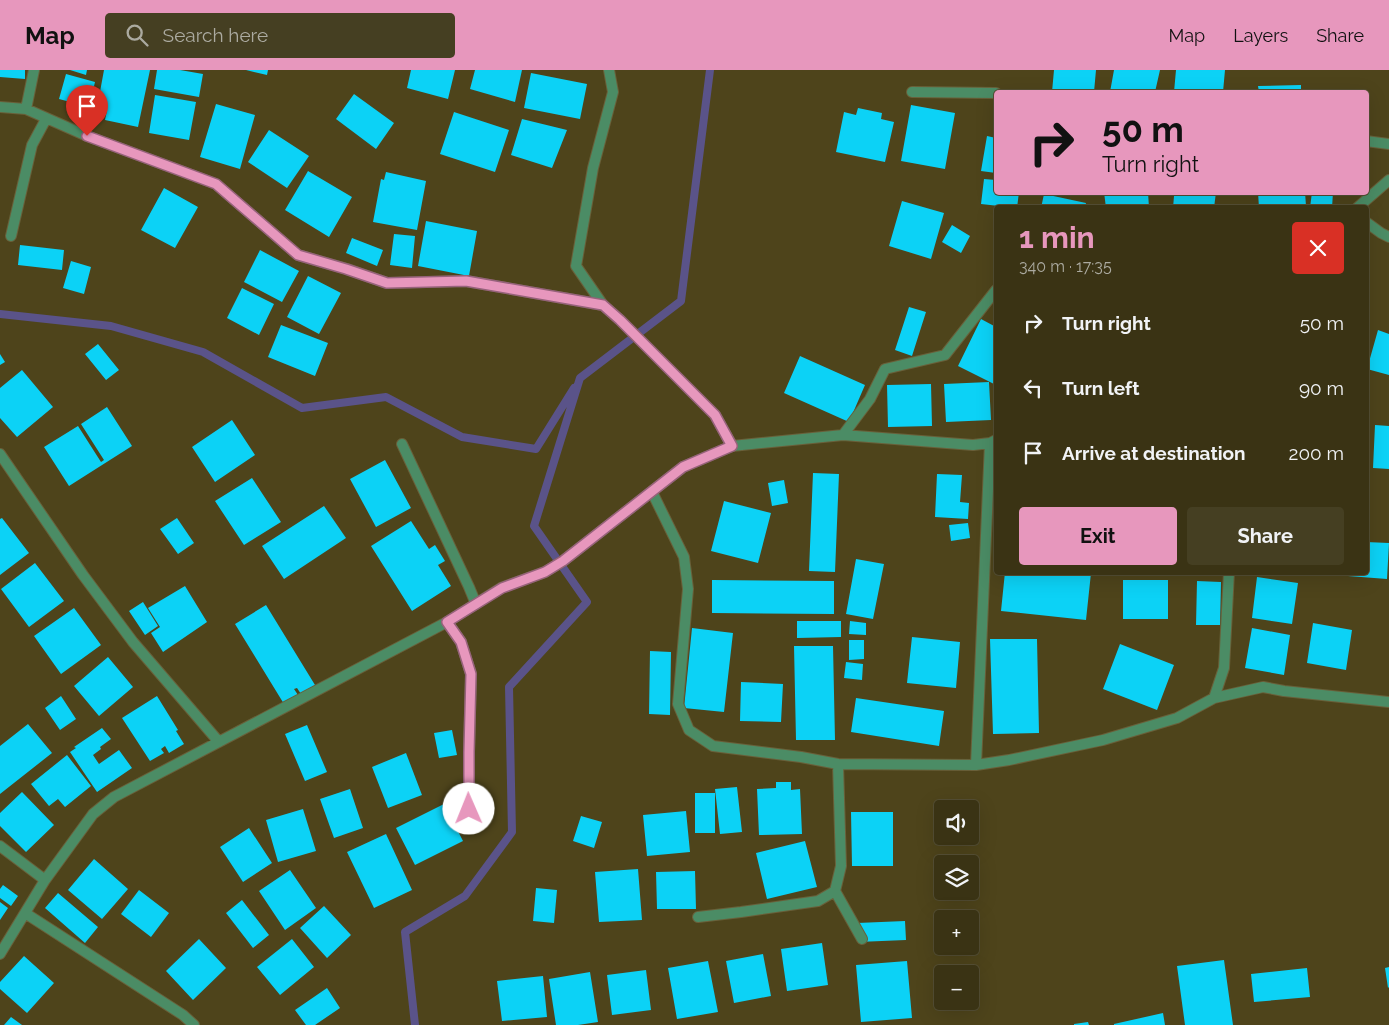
<!DOCTYPE html>
<html lang="en">
<head>
<meta charset="utf-8">
<style>
	:root { --surface:#3a3314; --page:#453f22; --text:#f1f3f6; --muted:#abaaa0; --line:#544e34; --accent:#e797bd }
	body { margin:0; font-family:Raleway,sans-serif; background:var(--page); color:var(--text); height:100vh; display:flex; flex-direction:column; font-size:19px; white-space:nowrap }
	* { box-sizing:border-box; margin:0 }
	p { font-size:16px; color:var(--muted) }
	.icon { flex:none; width:28px; height:28px; fill:none; stroke:currentColor; stroke-width:2; stroke-linecap:round; stroke-linejoin:round }
	.map { position:relative; flex:1; overflow:hidden }
	.panel { position:absolute; left:994px; top:135px; width:375px; height:370px; display:flex; flex-direction:column; background:var(--surface); border-radius:5px; box-shadow:0 5px 20px #0002,0 0 0 1px var(--line) }
	.panel>* { flex:none }
	.hud { position:absolute; left:994px; top:20px; width:375px; height:105px; border-radius:5px; box-shadow:0 5px 20px #0002,0 0 0 1px var(--line); background:#e797bd; color:#111; overflow:hidden }
	.tools { position:absolute; left:934px; top:730px; display:grid; gap:10px }
	.tools a { display:grid; place-items:center; width:45px; height:45px; border-radius:5px; background:var(--surface); box-shadow:0 5px 20px #0002,0 0 0 1px var(--line); font-size:25px }
	.pin { position:absolute; display:grid; place-items:center; width:42px; height:42px; color:#fff; margin:-51px -21px; border-radius:50% 50% 50% 0; rotate:-45deg; box-shadow:0 0 5px #0007 }
	.pin .icon { rotate:45deg }
	.me { position:absolute; width:55px; margin:-28px; rotate:359deg; stroke-linejoin:round; filter:drop-shadow(0 0 4px #0008) }
	.turn { display:flex; align-items:center; gap:18px; height:105px; padding:0 25px; font-size:22px }
	.turn .icon { width:65px; height:65px; stroke-width:2.5 }
	.turn b { display:block; font-size:35px; line-height:42px }
	.round { display:grid; place-items:center; flex:none; width:52px; height:52px; border-radius:5px; background:var(--page) }
	.summary { display:flex; align-items:center; justify-content:space-between; height:85px; padding:0 25px }
	h1 { font-size:30px; font-weight:700; line-height:38px; color:var(--accent) }
	.primary-button { display:flex; gap:10px; margin-top:auto; padding:10px 25px }
	.primary-button a { flex:1; height:58px; border-radius:5px; background:var(--accent); color:#111; font-size:20px; font-weight:700; line-height:58px; text-align:center }
	.primary-button a+a { background:var(--page); color:var(--text) }
	ul { padding:0; list-style:none }
	li { display:flex; align-items:center; gap:15px; height:65px; padding:0 25px }
	li div { flex:1 }
	li b { display:block; font-size:19px }
	li em { font-style:normal }
	header { display:flex; align-items:center; gap:30px; box-sizing:border-box; height:70px; padding:0 25px; background:var(--accent); color:#111 }
	header strong { font-size:24px }
	nav { display:flex; gap:28px; margin-inline-start:auto; font-size:18px }
	.search { width:350px; height:45px; background:var(--page); display:flex; align-items:center; gap:12px; box-sizing:border-box; padding:0 18px; border-radius:5px; color:var(--muted); font-size:19px }
	.map>svg:first-child { display:block }
	.lines { fill:none; stroke-linecap:round; stroke-linejoin:round }
	.stream { stroke:#5a5389; stroke-width:8 }
	.building { fill:#0cd2f6 }
	.street-casing { stroke:#69603a; stroke-width:12 }
	.street { stroke:#4b8c65; stroke-width:10 }
	.route-casing { stroke:#96627b; stroke-width:12 }
	.route { stroke:#e797bd; stroke-width:9 }
</style>
</head>
<body>
<header>
<strong>Map</strong>
<div class="search"><svg class="icon" aria-label="search" viewBox="0 0 24 24"><circle cx="10" cy="10" r="6"/><path d="M15 15l6 6"/></svg>Search here</div>
<nav><a>Map</a><a>Layers</a><a>Share</a></nav>
</header>
<div class="map">
<svg width="1389" height="955" viewBox="0 0 1389 955">
	<rect width="100%" height="100%" fill="#4e441b"/>
	<g class="lines">
		<path class="stream" d="M0,244l111,12 92,26 99,56 84,-11 76,40 74,12 38,-61
			M415,955l-10,-93 60,-36 47,-64 -3,-145 78,-85 -53,-76 46,-148 101,-77 29,-231"/>
	</g>
	<path class="building" d="M0,0h25v9l-25,-2z
		M70,0h17l-1,5z
		M104,0h46l-12,57 -33,-7 2,-10 -10,-2z
		M157,0h23l23,4 -4,23 -45,-8z
		M246,0h22l-1,5z
		M411,0h44l-7,29 -41,-11z
		M475,0h47l-7,32 -45,-13z
		M1054,0h42l-2,22h-42z
		M1114,0h46l-5,22h-45z
		M1176,0h49l-2,22h-49z
		M531,3l56,11 -7,35 -56,-11z
		M66,4l29,8 -6,25 -30,-8z
		M1301,15v7h-42l-1,-6z
		M354,24l40,29 -18,26 -40,-30z
		M155,25l41,7 -7,38 -40,-7z
		M216,34l39,11 -15,54 -40,-12z
		M911,35l44,8 -10,56 -44,-8z
		M858,38l24,5 -1,6 13,3 -9,40 -49,-10 8,-40 12,3z
		M454,42l55,18 -14,42 -55,-18z
		M522,49l45,11 -15,38 -41,-13z
		M269,60l40,26 -22,32 -39,-26z
		M987,66l9,2v35l-15,-2z
		M308,101l44,26 -23,40 -44,-27z
		M386,102l40,9 -9,49 -44,-8 8,-43 3,1z
		M984,109l12,1v12h23l-2,16 -36,-4z
		M164,118l34,19 -23,41 -34,-18z
		M1104,122h44l1,16h-43z
		M1180,122h36l-2,16h-41l1,-12h5z
		M1258,122h47l1,14 -47,2z
		M1312,122h21l-1,16h-22z
		M1044,124l42,9 -1,5h-44z
		M902,131l42,12 -13,46 -42,-13z
		M426,151l51,10 -8,45 -51,-10z
		M952,155l18,11 -9,17 -19,-11z
		M394,164l21,2 -3,32 -22,-3z
		M352,168l31,12 -6,16 -31,-13z
		M20,175l44,5 -2,20 -44,-5z
		M260,180l39,21 -17,31 -38,-20z
		M71,191l20,6 -7,27 -21,-6z
		M308,206l33,17 -22,41 -32,-17z
		M242,218l32,16 -15,31 -32,-17z
		M909,237l17,5 -14,44 -17,-6z
		M981,249l15,8v58l-38,-19z
		M281,255l47,18 -13,33 -47,-19z
		M1378,260l11,4v41l-22,-6z
		M98,274l21,26 -13,10 -21,-26z
		M0,284l5,8 -5,3z
		M800,286l65,29 -16,37 -65,-29z
		M22,300l31,37 -36,30 -17,-19v-30z
		M989,312l2,38 -45,2 -2,-38z
		M931,314l1,42 -44,1 -1,-42z
		M107,337l25,39 -63,40 -25,-39 34,-21 23,36 3,-2 -23,-36z
		M232,350l23,35 -40,27 -23,-35z
		M1375,355l14,1v43l-16,-1z
		M385,390l26,48 -35,19 -26,-48z
		M813,403l26,1 -4,98 -26,-1z
		M937,404l25,1 -2,27 9,1 -1,16 -33,-2z
		M252,408l29,44 -37,23 -29,-44z
		M784,410l4,23 -16,3 -4,-23z
		M724,431l47,12 -13,50 -47,-12z
		M324,436l22,32 -62,41 -22,-33z
		M2,448l27,35 -29,22v-56z
		M177,448l17,25 -16,11 -18,-25z
		M411,451l18,28 6,-4 10,16 -7,4 13,21 -39,25 -41,-65z
		M968,453l2,15 -19,3 -2,-16z
		M1366,472l23,1 -2,36 -52,-4v-3h31z
		M856,489l28,5 -11,55 -27,-5z
		M35,493l29,38 -35,26 -28,-38z
		M1005,502l86,1 -5,47 -85,-9z
		M1257,507l41,6 -6,41 -40,-6z
		M712,510l122,1v33l-122,-1z
		M1123,510h45v39h-45z
		M1197,511l24,1 -1,43h-24z
		M185,516l22,36 -44,30 -12,-19 9,-6 -12,-19z
		M143,532l15,24 -13,9 -16,-24z
		M266,535l49,80 -14,9 -4,-6 -3,1 4,6 -14,9 -49,-80z
		M74,538l27,37 -40,29 -27,-38z
		M797,551h44v16l-44,1z
		M850,551l16,2v12l-17,-1z
		M1313,553l39,7 -6,40 -39,-7z
		M692,558l41,5 -9,79 -40,-4z
		M1252,558l38,7 -6,40 -39,-7z
		M912,567l48,5 -4,46 -49,-5z
		M990,569h47l2,94 -46,1z
		M849,570h15v19l-15,1z
		M1120,574l54,21 -17,45 -54,-21z
		M794,576h39l2,94h-39z
		M650,581l21,1 -1,63 -21,-1z
		M108,587l25,30 -34,29 -25,-30z
		M846,592l17,2 -1,16 -18,-2z
		M741,612l42,2 -2,38 -41,-1z
		M61,626l15,23 -16,11 -15,-22z
		M157,626l21,34 -2,1 8,13 -15,9 -4,-7 -4,3 3,4 -14,8 -28,-43z
		M856,628l88,13 -5,35 -88,-14z
		M28,654l24,29 -52,41v-48z
		M307,655l20,47 -22,9 -20,-47z
		M102,658l9,11 -11,8 1,2 -8,6 6,9 20,-14 13,18 -35,24 -27,-40 6,-4 -2,-1z
		M452,660l5,25 -18,3 -5,-25z
		M406,683l16,42 -34,13 -16,-41z
		M67,685l24,31 -26,21 -7,-8 -9,7 -18,-22z
		M776,712h15v8l9,-1 2,45 -43,1 -2,-46 19,-1z
		M737,717l5,45 -22,2 -5,-45z
		M350,719l13,39 -29,10 -14,-39z
		M22,722l32,33 -28,27 -26,-26v-13z
		M695,723h20v40h-20z
		M444,734l19,37 -48,24 -19,-37z
		M303,739l13,42 -38,11 -12,-42z
		M686,741l4,41 -43,4 -4,-41z
		M851,742h42v54h-41z
		M581,746l21,6 -8,26 -21,-7z
		M249,758l23,35 -29,19 -23,-35z
		M386,764l26,56 -38,18 -27,-56z
		M805,771l12,46 -50,12 -11,-46z
		M94,789l34,30 -26,30 -34,-29z
		M638,799l4,51 -43,2 -4,-50z
		M290,800l26,38 -31,22 -26,-39z
		M695,801l1,38h-39l-1,-37z
		M3,815l15,11 -7,10 -11,-8v-9z
		M536,818l21,2 -3,33 -21,-2z
		M139,820l30,23 -18,24 -30,-23z
		M58,823l40,34 -13,16 -40,-35z
		M242,830l27,35 -16,13 -27,-35z
		M0,832l8,6 -8,12z
		M324,836l27,29 -24,23 -27,-30z
		M905,851l1,19 -48,2 -1,-19z
		M199,869l27,29 -33,32 -27,-29z
		M292,869l22,28 -34,28 -23,-28z
		M822,873l6,42 -41,6 -6,-42z
		M763,884l8,42 -37,7 -8,-42z
		M24,886l30,27 -27,30 -27,-24v-7z
		M1224,890l9,65h-48l-8,-59z
		M708,891l10,51 -41,7 -9,-51z
		M907,891l5,57 -51,4 -5,-57z
		M1389,897v20l-1,1 -3,-20z
		M1307,898l3,29 -56,5 -3,-28z
		M646,900l5,40 -39,5 -5,-40z
		M590,902l8,50 -20,3h-22l-7,-46z
		M543,906l4,41 -45,4 -5,-40z
		M327,918l13,20 -25,17h-9l-11,-15z
		M1163,943l2,12h-51v-1z
		M11,947l11,8h-18z
		M1088,952l1,3h-15v-1z"/>
	<g class="lines">
		<defs>
			<path id="street" d="M912,22l84,1
				M0,37l26,2 61,27 129,48 82,71 49,14 40,14 79,-2 137,24 17,15 95,95 17,31
				M26,39l8,-39
				M1366,71l23,3
				M1357,138l32,-28
				M1366,152l15,11 8,4
				M11,166l21,-91 14,-26
				M603,235l-27,-39 17,-98 20,-76 -4,-22
				M843,365l27,-36 15,-30 60,-14 51,-65
				M402,374l67,143 7,17
				M0,384l83,121 50,67 86,100
				M652,422l32,65 4,32 -10,115 11,26 24,16 88,11 37,7 138,1 33,-5 94,-20 74,-22 37,-20 49,-11 21,4 105,11
				M447,552l14,20 10,32 -2,78v57
				M1214,628l10,-30 5,-96
				M976,695l14,-322
				M0,776l45,34
				M835,821l27,48
				M25,843l158,102 11,10
				M698,847l43,-5 77,-11 17,-10 6,-25 -3,-102
				M0,884l45,-74 48,-66 21,-17 333,-175 54,-34 44,-16 18,-11 120,-94 49,-21 111,-11 130,10 17,-2 6,-3"/>
		</defs>
		<use href="#street" class="street-casing"/>
		<use href="#street" class="street"/>
	</g>
	<g class="lines">
		<defs>
			<path id="route" d="M87,66l129,48 82,71 48,14 41,14 79,-2 137,24 17,15 95,95 17,31 -49,21 -120,94 -18,11 -43,16 -55,34 14,20 10,32 -2,78v57"/>
		</defs>
		<use href="#route" class="route-casing"/>
		<use href="#route" class="route"/>
	</g>
</svg>
<div class="tools">
<a><svg class="icon" aria-label="sound" viewBox="0 0 24 24"><path d="M4 9h4l5-4v14l-5-4H4zM17 9q2 3 0 6"/></svg></a>
<a><svg class="icon" aria-label="layers" viewBox="0 0 24 24"><path d="M12 4l9 5-9 5-9-5zM3 14l9 5 9-5"/></svg></a>
<a>+</a>
<a>−</a>
</div>
<div class="pin" style="left:87px;top:66px;background:#d93025"><svg class="icon" aria-label="arrive" viewBox="0 0 24 24"><path d="M6 21V4h12l-3 4 3 4H6"/></svg></div>
<svg class="me" style="left:469px;top:739px" viewBox="-20 -20 40 40"><circle r="19" fill="#fff"/><path d="M0-13L10 11 0 6-10 11z" fill="#e797bd"/></svg>
<div class="hud">
<div class="turn"><svg class="icon" aria-label="right" viewBox="0 0 24 24"><path d="M7 20v-9h11M14 6l5 5-5 5"/></svg><div><b>50 m</b>Turn right</div></div>
</div>
<section class="panel">
<div class="summary"><div><h1>1 min</h1><p>340 m · 17:35</p></div><a class="round" style="background:#d93025;color:#fff"><svg class="icon" aria-label="close" viewBox="0 0 24 24"><path d="M6 6l12 12M18 6L6 18"/></svg></a></div>
<ul>
<li><svg class="icon" aria-label="right" viewBox="0 0 24 24"><path d="M7 20v-9h11M14 6l5 5-5 5"/></svg><div><b>Turn right</b></div><em>50 m</em></li>
<li><svg class="icon" aria-label="left" viewBox="0 0 24 24"><path d="M17 20v-9H6M10 6l-5 5 5 5"/></svg><div><b>Turn left</b></div><em>90 m</em></li>
<li><svg class="icon" aria-label="arrive" viewBox="0 0 24 24"><path d="M6 21V4h12l-3 4 3 4H6"/></svg><div><b>Arrive at destination</b></div><em>200 m</em></li>
</ul>
<div class="primary-button"><a>Exit</a><a>Share</a></div>
</section>
</div>
</body>
</html>
